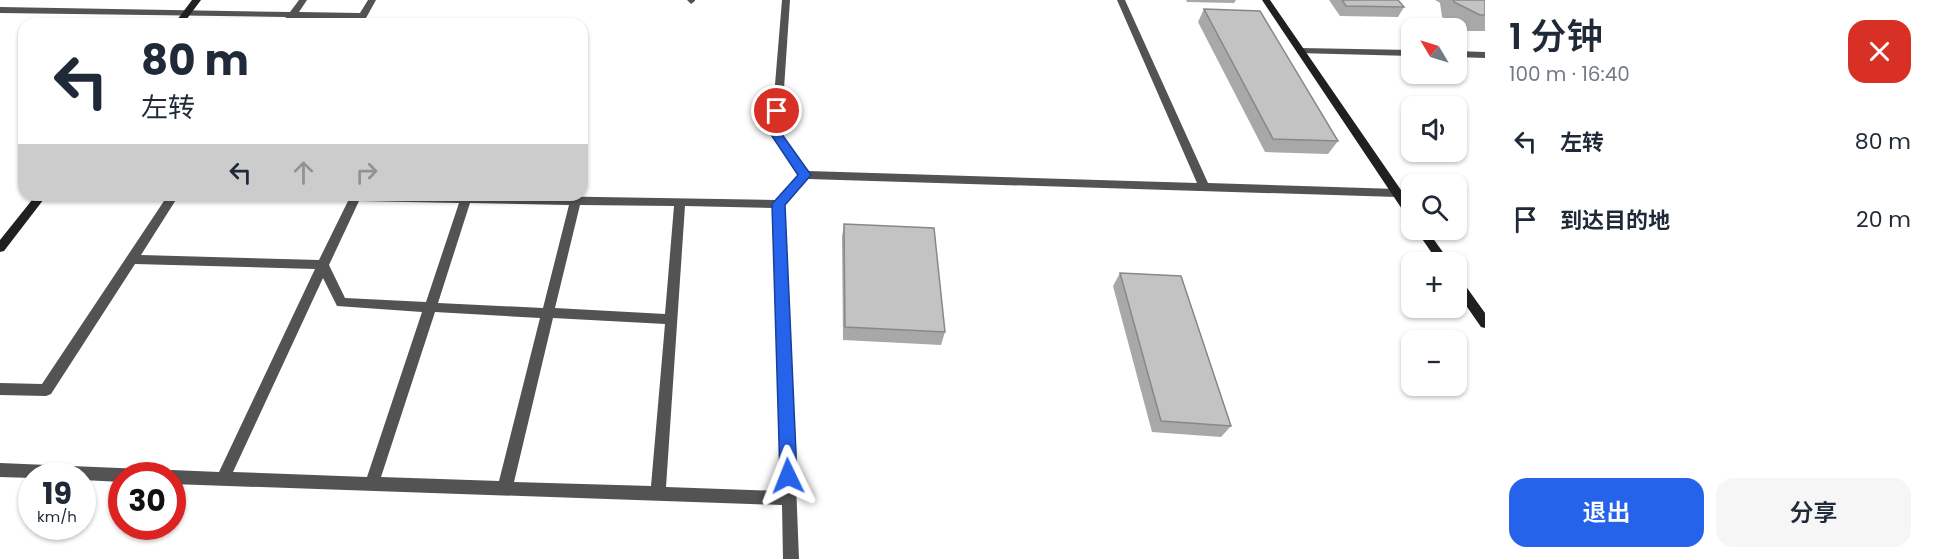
<!DOCTYPE html>
<html lang="zh">
<head>
<meta charset="utf-8">
<style>
	:root { --surface:#fff; --page:#f6f6f7; --text:#1f2937; --muted:#747a83; --accent:#2563eb }
	body { margin:0; font-family:Poppins,"Noto Sans SC",sans-serif; background:var(--page); color:var(--text); height:100vh; display:flex; flex-direction:column; font-size:22px; white-space:nowrap }
	* { box-sizing:border-box; margin:0 }
	p { font-size:20px; color:var(--muted) }
	.icon { flex:none; width:33px; height:33px; fill:none; stroke:currentColor; stroke-width:2; stroke-linecap:round; stroke-linejoin:round }
	.map { position:relative; flex:1; overflow:hidden }
	.details { display:flex; flex-direction:column; background:var(--surface); width:450px }
	.details>* { flex:none }
	.guide { position:absolute; left:18px; top:18px; width:570px; height:183px; border-radius:18px; box-shadow:0 2px 4px #0004; background:#fff; color:var(--text); overflow:hidden }
	.needle { width:39px; rotate:308deg }
	.controls { position:absolute; left:1401px; top:18px; display:grid; gap:12px }
	.controls a { display:grid; place-items:center; width:66px; height:66px; border-radius:12px; background:var(--surface); box-shadow:0 2px 4px #0004; font-size:30px }
	.speed { position:absolute; left:18px; top:462px; display:flex; gap:12px; font-size:30px; font-weight:700; text-align:center }
	.speed>* { display:grid; place-content:center; width:78px; height:78px; border-radius:50%; background:var(--surface); box-shadow:0 2px 4px #0004; line-height:1 }
	.speed small { font-size:15px; font-weight:400 }
	.speed .limit { border:9px solid #d22; background:#fff; color:#111 }
	.pin { position:absolute; display:grid; place-items:center; width:51px; height:51px; color:#fff; margin:-26px; border:3px solid #fff; border-radius:50%; box-shadow:0 2px 6px #0007 }
	.me { position:absolute; width:66px; margin:-33px; rotate:358deg; stroke-linejoin:round; filter:drop-shadow(0 0 4px #0008) }
	.turn { display:flex; align-items:center; gap:21px; height:126px; padding:0 24px; font-size:27px }
	.turn .icon { width:78px; height:78px; stroke-width:2.5 }
	.turn b { display:block; font-size:42px; line-height:51px }
	.lanes { display:flex; align-items:center; height:57px; padding:0 24px; background:#0003; justify-content:center; gap:30px; direction:ltr }
	.lanes .off { opacity:.35 }
	.round { display:grid; place-items:center; flex:none; width:63px; height:63px; border-radius:18px; background:var(--page) }
	.summary { display:flex; align-items:center; justify-content:space-between; height:102px; padding:0 24px }
	h1 { font-size:36px; font-weight:600; line-height:45px }
	.action { display:flex; gap:12px; margin-top:auto; padding:12px 24px }
	.action a { flex:1; height:69px; border-radius:18px; background:var(--accent); color:#fff; font-size:24px; font-weight:600; line-height:69px; text-align:center }
	.action a+a { background:var(--page); color:var(--text) }
	ul { padding:0; list-style:none }
	li { display:flex; align-items:center; gap:18px; height:78px; padding:0 24px }
	li div { flex:1 }
	li b { display:block; font-size:22px }
	li em { font-style:normal }
	main { display:flex; flex:1; min-height:0 }
	.map>svg:first-child { display:block }
	.lines { fill:none; stroke-linecap:round; stroke-linejoin:round }
	.lane { fill:#535353; fill-rule:evenodd }
	.street { fill:#535353; fill-rule:evenodd }
	.secondary { fill:#202020; fill-rule:evenodd }
	.wall { fill:#a8a8a8 }
	.building { fill:#c3c3c3; stroke:#888; stroke-width:1.5 }
	.route { fill:#2563eb; stroke:#184099; stroke-width:1.5 }
</style>
</head>
<body>
<main>
<div class="map">
<svg width="1485" height="559" viewBox="0 0 1485 559">
	<rect width="100%" height="100%" fill="#fff"/>
	<g class="lines">
		<path class="lane" d="M1300,48l112,2v6l-115,-3v-4z
			M1456,51l29,1v6l-29,-1z"/>
		<path class="street" d="M299,0h8l-8,12 61,1 8,-13h8l-10,18h-71l-6,5 -4,-3 1,-3 -286,-4v-6l290,5z
			M687,0h8v1l-4,3z
			M782,0h8l-9,133 27,38 389,12 -80,-183h8l83,183 189,6 5,4 -5,4 -589,-18 -23,26 14,354h-16l-1,-54 -610,-21v-8h-7l2,-4 5,-2 47,2 96,-203 -180,-5 -84,130 -5,2 -46,-1v-12l42,1 126,-189h11l-38,60 178,5 29,-59 -119,-2 -5,-4h246l306,5 23,-25 -28,-42zM359,201l100,2 -33,99 -81,-4 -16,-33zM470,203l99,2 -26,103 -105,-5zM580,205l94,1 -9,108 -110,-6zM685,206l89,2 7,283 -115,-4zM323,278l14,28 85,6 -55,165 -134,-5zM435,312l105,6 -41,163 -118,-4zM553,318l112,6 -14,162 -137,-4z
			M0,463l143,6 5,2 2,5h-28v6l-40,-2v-4h-50v2l-32,-1z"/>
		<path class="secondary" d="M192,0h9l-18,24h-9z
			M1262,0h8l142,206v13l-4,-1z
			M36,195h11l-43,56 -4,1v-12z
			M1416,230h11l23,32h-12z
			M1456,276l4,2 25,35v15l-4,-1 -25,-36z"/>
	</g>
	<path class="wall" d="M1186,0h50l-2,3 -47,-1z
		M1329,0h69l6,7 -6,10 -58,-1z
		M1435,0h50v31h-17l-26,-14 -2,-14z
		M1204,9l134,132 -10,13 -63,-2 -67,-130z
		M844,224l101,108 -4,13 -98,-5 -1,-103z
		M1120,273l111,153 -10,11 -69,-5 -39,-146z"/>
	<path class="building" d="M1342,0h56l6,7 -58,-1z
		M1453,0h32v15h-5l-26,-13z
		M1204,9l56,2 78,130 -65,-2z
		M844,224l90,4 11,104 -100,-5z
		M1120,273l61,3 50,150 -70,-5z"/>
	<path class="route" d="M777,107l6,4 -2,22 30,42 -26,30 12,271 -3,5 -6,2 -5,-2 -3,-5 -8,-272 26,-29 -28,-42 2,-22z"/>
</svg>
<div class="controls">
<a><svg class="needle" viewBox="-14 -14 28 28"><path d="M0-13l5 13h-10z" fill="#e53935"/><path d="M0 13l5-13h-10z" fill="#747a83"/></svg></a>
<a><svg class="icon" aria-label="sound" viewBox="0 0 24 24"><path d="M4 9h4l5-4v14l-5-4H4zM17 9q2 3 0 6"/></svg></a>
<a><svg class="icon" aria-label="search" viewBox="0 0 24 24"><circle cx="10" cy="10" r="6"/><path d="M15 15l6 6"/></svg></a>
<a>+</a>
<a>−</a>
</div>
<div class="speed"><div>19<small>km/h</small></div><div class="limit">30</div></div>
<div class="pin" style="left:777px;top:111px;background:#d93025"><svg class="icon" aria-label="arrive" viewBox="0 0 24 24"><path d="M6 21V4h12l-3 4 3 4H6"/></svg></div>
<svg class="me" style="left:788px;top:476px" viewBox="-20 -20 40 40"><path d="M0-17L14 15 0 8-14 15z" fill="#2563eb" stroke="#fff" stroke-width="4"/></svg>
<div class="guide">
<div class="turn"><svg class="icon" aria-label="left" viewBox="0 0 24 24"><path d="M17 20v-9H6M10 6l-5 5 5 5"/></svg><div><b>80 m</b>左转</div></div>
<div class="lanes"><svg class="icon" aria-label="left" viewBox="0 0 24 24"><path d="M17 20v-9H6M10 6l-5 5 5 5"/></svg><svg class="icon off" aria-label="ahead" viewBox="0 0 24 24"><path d="M12 20V5M6 11l6-6 6 6"/></svg><svg class="icon off" aria-label="right" viewBox="0 0 24 24"><path d="M7 20v-9h11M14 6l5 5-5 5"/></svg></div>
</div>
</div>
<section class="details">
<div class="summary"><div><h1>1 分钟</h1><p>100 m · 16:40</p></div><a class="round" style="background:#d93025;color:#fff"><svg class="icon" aria-label="close" viewBox="0 0 24 24"><path d="M6 6l12 12M18 6L6 18"/></svg></a></div>
<ul>
<li><svg class="icon" aria-label="left" viewBox="0 0 24 24"><path d="M17 20v-9H6M10 6l-5 5 5 5"/></svg><div><b>左转</b></div><em>80 m</em></li>
<li><svg class="icon" aria-label="arrive" viewBox="0 0 24 24"><path d="M6 21V4h12l-3 4 3 4H6"/></svg><div><b>到达目的地</b></div><em>20 m</em></li>
</ul>
<div class="action"><a>退出</a><a>分享</a></div>
</section>
</main>
</body>
</html>
